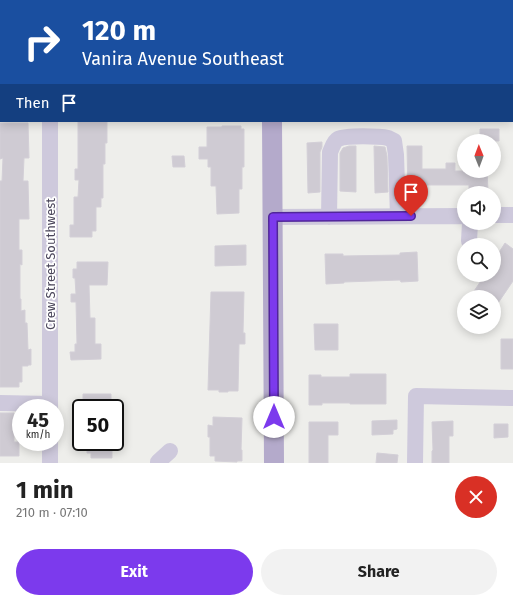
<!DOCTYPE html>
<html lang="en">
<head>
<meta charset="utf-8">
<style>
	:root { --surface:#fff; --page:#f2f2f2; --text:#222; --muted:#767676; --accent:#7c3aed }
	body { margin:0; font-family:"Fira Sans",sans-serif; background:var(--page); color:var(--text); height:100vh; display:flex; flex-direction:column; font-size:15px; white-space:nowrap }
	* { box-sizing:border-box; margin:0 }
	p { font-size:13px; color:var(--muted) }
	.icon { flex:none; width:22px; height:22px; fill:none; stroke:currentColor; stroke-width:2; stroke-linecap:round; stroke-linejoin:round }
	.map { position:relative; height:463px; overflow:hidden }
	.details { display:flex; flex-direction:column; background:var(--surface); flex:1 }
	.details>* { flex:none }
	.banner { position:absolute; left:0px; top:0px; width:513px; height:122px; box-shadow:0 2px 10px #0003; background:#1a4fa0; color:#fff; overflow:hidden }
	.needle { width:26px; rotate:359deg }
	.fabs { position:absolute; left:457px; top:134px; display:grid; gap:8px }
	.fabs a { display:grid; place-items:center; width:44px; height:44px; border-radius:50%; background:var(--surface); box-shadow:0 2px 10px #0003; font-size:20px }
	.speed { position:absolute; left:12px; top:399px; display:flex; gap:8px; font-size:20px; font-weight:700; text-align:center }
	.speed>* { display:grid; place-content:center; width:52px; height:52px; border-radius:50%; background:var(--surface); box-shadow:0 2px 10px #0003; line-height:1 }
	.speed small { font-size:10px; font-weight:400 }
	.speed .limit { border:2px solid #111; border-radius:6px; background:#fff; color:#111 }
	.pin { position:absolute; display:grid; place-items:center; width:34px; height:34px; color:#fff; margin:-41px -17px; border-radius:50% 50% 50% 0; rotate:-45deg; box-shadow:0 0 4px #0007 }
	.pin .icon { rotate:45deg }
	.me { position:absolute; width:44px; margin:-22px; rotate:0deg; stroke-linejoin:round; filter:drop-shadow(0 0 3px #0008) }
	.turn { display:flex; align-items:center; gap:14px; height:84px; padding:0 16px; font-size:18px }
	.turn .icon { width:52px; height:52px; stroke-width:2.5 }
	.turn b { display:block; font-size:28px; line-height:34px }
	.then { display:flex; align-items:center; height:38px; padding:0 16px; background:#0003; gap:8px; font-size:15px }
	.round { display:grid; place-items:center; flex:none; width:42px; height:42px; border-radius:21px; background:var(--page) }
	.head { display:flex; align-items:center; justify-content:space-between; height:68px; padding:0 16px }
	h1 { font-size:24px; font-weight:700; line-height:30px }
	.action { display:flex; gap:8px; margin-top:auto; padding:8px 16px }
	.action a { flex:1; height:46px; border-radius:24px; background:var(--accent); color:#fff; font-size:16px; font-weight:700; line-height:46px; text-align:center }
	.action a+a { background:var(--page); color:var(--text) }
	.map>svg:first-child { display:block }
	.building { fill:#cfcbd3; stroke:#d3cfd7 }
	.lines { fill:none; stroke-linecap:round; stroke-linejoin:round }
	.minor { stroke:#cec9dc; stroke-width:16 }
	.major { stroke:#b4aacb; stroke-width:20 }
	.route-casing { stroke:#51269a; stroke-width:10 }
	.route { stroke:#7c3aed; stroke-width:7 }
	.labels { text-anchor:middle; dominant-baseline:central; stroke-width:3.5; stroke-linejoin:round; paint-order:stroke }
	.street-label { font-size:13px; fill:#494459; stroke:#fff }
</style>
</head>
<body>
<div class="map">
<svg width="513" height="463" viewBox="0 0 513 463">
	<rect width="100%" height="100%" fill="#eeeeeb"/>
	<path class="building" d="M78,121h29v22h-2v21h-2v34h-2v9h-5v24h-4v6h-22v-12h4v-28h4l1,-17h-4v-11h3z
		M0,123h28l1,35h-5l-1,23h5l1,38h-10v31h3v15l-2,-1v35h1v12l4,-1v13h2l1,27 3,-1v16h-3v1h-6v16h-3v5h-19v-206h2l1,-23 -3,1z
		M222,126h19v3h3v38h-2v22h-3v24l-22,1 -1,-28h-5v-19h-3v-8h-9v-12h8v-20h15z
		M480,129h19v12h-19z
		M322,142v5l-2,5v40l-12,1 -1,-50z
		M349,146h7v46l-16,-1v-38l3,-5z
		M374,146l11,1 2,9 1,36 -13,1z
		M407,146h15v23h24v-6h9v8h32l1,20 -19,1v-7h-46v7h-15z
		M172,156h12l1,11h-12z
		M505,243l8,6v32l-19,28v-12h-24l15,-22h9v-13l5,-7 -1,-1z
		M246,245v20l-31,1v-20z
		M417,252l1,29 -17,1 -1,-2 -56,2v1l-18,1 -1,-30h18v2l57,-1v-2z
		M77,262h31l-1,23h-18l1,33h5v26h6v15l-30,1 -1,-8h5v-8h2l-1,-42h-5v-8h5l-1,-16h-2v-9h4z
		M211,292h33l-1,41h2v11h-6l-1,47h-10v1h-9v-2h-11z
		M314,324h24v26h-23z
		M501,339h12v30h-12z
		M350,374h36v30h-36v-1h-28v2h-13v-30h12v2h29z
		M83,394h28v13l-25,1v-5h-3z
		M0,413h14v29h5v14h-19z
		M213,417l29,1 -1,32h1v11h-5v1l-22,-1v-5h-5v-19h-2v-12l5,1z
		M397,420v9l-4,1v4l-21,1v-14z
		M453,421v15h-4v27h-17v-12l1,-1 -1,-28z
		M309,422h29v13h-10v28h-19z
		M494,424h14v13l-14,1z
		M87,443h25v15h-21v-5h-4z
		M377,453l21,2 -1,8h-21z"/>
	<g class="lines">
		<path class="minor" d="M49,0v1
			M512,42h1
			M0,46h1
			M50,121v287
			M494,215h19
			M273,217l191,-1
			M329,217l1,-65c2,-4 4,-11 8,-13 8,-4 42,-3 50,-1 2,1 4,2 6,3l2,14 2,61
			M469,241l1,-18
			M0,403l50,1
			M50,442v21
			M158,463v-1l12,-11
			M415,463l1,-67 97,2"/>
		<path class="major" d="M272,0v1
			M272,121l2,342"/>
	</g>
	<g class="lines">
		<defs>
			<path id="route" d="M274,417l-1,-200 138,-1"/>
		</defs>
		<use href="#route" class="route-casing"/>
		<use href="#route" class="route"/>
	</g>
	<g class="labels">
		<g class="street-label">
			<text transform="translate(50 264) rotate(-90)">Crew Street Southwest</text>
		</g>
	</g>
</svg>
<div class="fabs">
<a><svg class="needle" viewBox="-14 -14 28 28"><path d="M0-13l5 13h-10z" fill="#e53935"/><path d="M0 13l5-13h-10z" fill="#767676"/></svg></a>
<a><svg class="icon" aria-label="sound" viewBox="0 0 24 24"><path d="M4 9h4l5-4v14l-5-4H4zM17 9q2 3 0 6"/></svg></a>
<a><svg class="icon" aria-label="search" viewBox="0 0 24 24"><circle cx="10" cy="10" r="6"/><path d="M15 15l6 6"/></svg></a>
<a><svg class="icon" aria-label="layers" viewBox="0 0 24 24"><path d="M12 4l9 5-9 5-9-5zM3 14l9 5 9-5"/></svg></a>
</div>
<div class="speed"><div>45<small>km/h</small></div><div class="limit">50</div></div>
<div class="pin" style="left:411px;top:216px;background:#d93025"><svg class="icon" aria-label="arrive" viewBox="0 0 24 24"><path d="M6 21V4h12l-3 4 3 4H6"/></svg></div>
<svg class="me" style="left:274px;top:417px" viewBox="-20 -20 40 40"><circle r="19" fill="#fff"/><path d="M0-13L10 11 0 6-10 11z" fill="#7c3aed"/></svg>
<div class="banner">
<div class="turn"><svg class="icon" aria-label="right" viewBox="0 0 24 24"><path d="M7 20v-9h11M14 6l5 5-5 5"/></svg><div><b>120 m</b>Vanira Avenue Southeast</div></div>
<div class="then">Then<svg class="icon" aria-label="arrive" viewBox="0 0 24 24"><path d="M6 21V4h12l-3 4 3 4H6"/></svg></div>
</div>
</div>
<section class="details">
<div class="head"><div><h1>1 min</h1><p>210 m · 07:10</p></div><a class="round" style="background:#d93025;color:#fff"><svg class="icon" aria-label="close" viewBox="0 0 24 24"><path d="M6 6l12 12M18 6L6 18"/></svg></a></div>
<div class="action"><a>Exit</a><a>Share</a></div>
</section>
</body>
</html>
